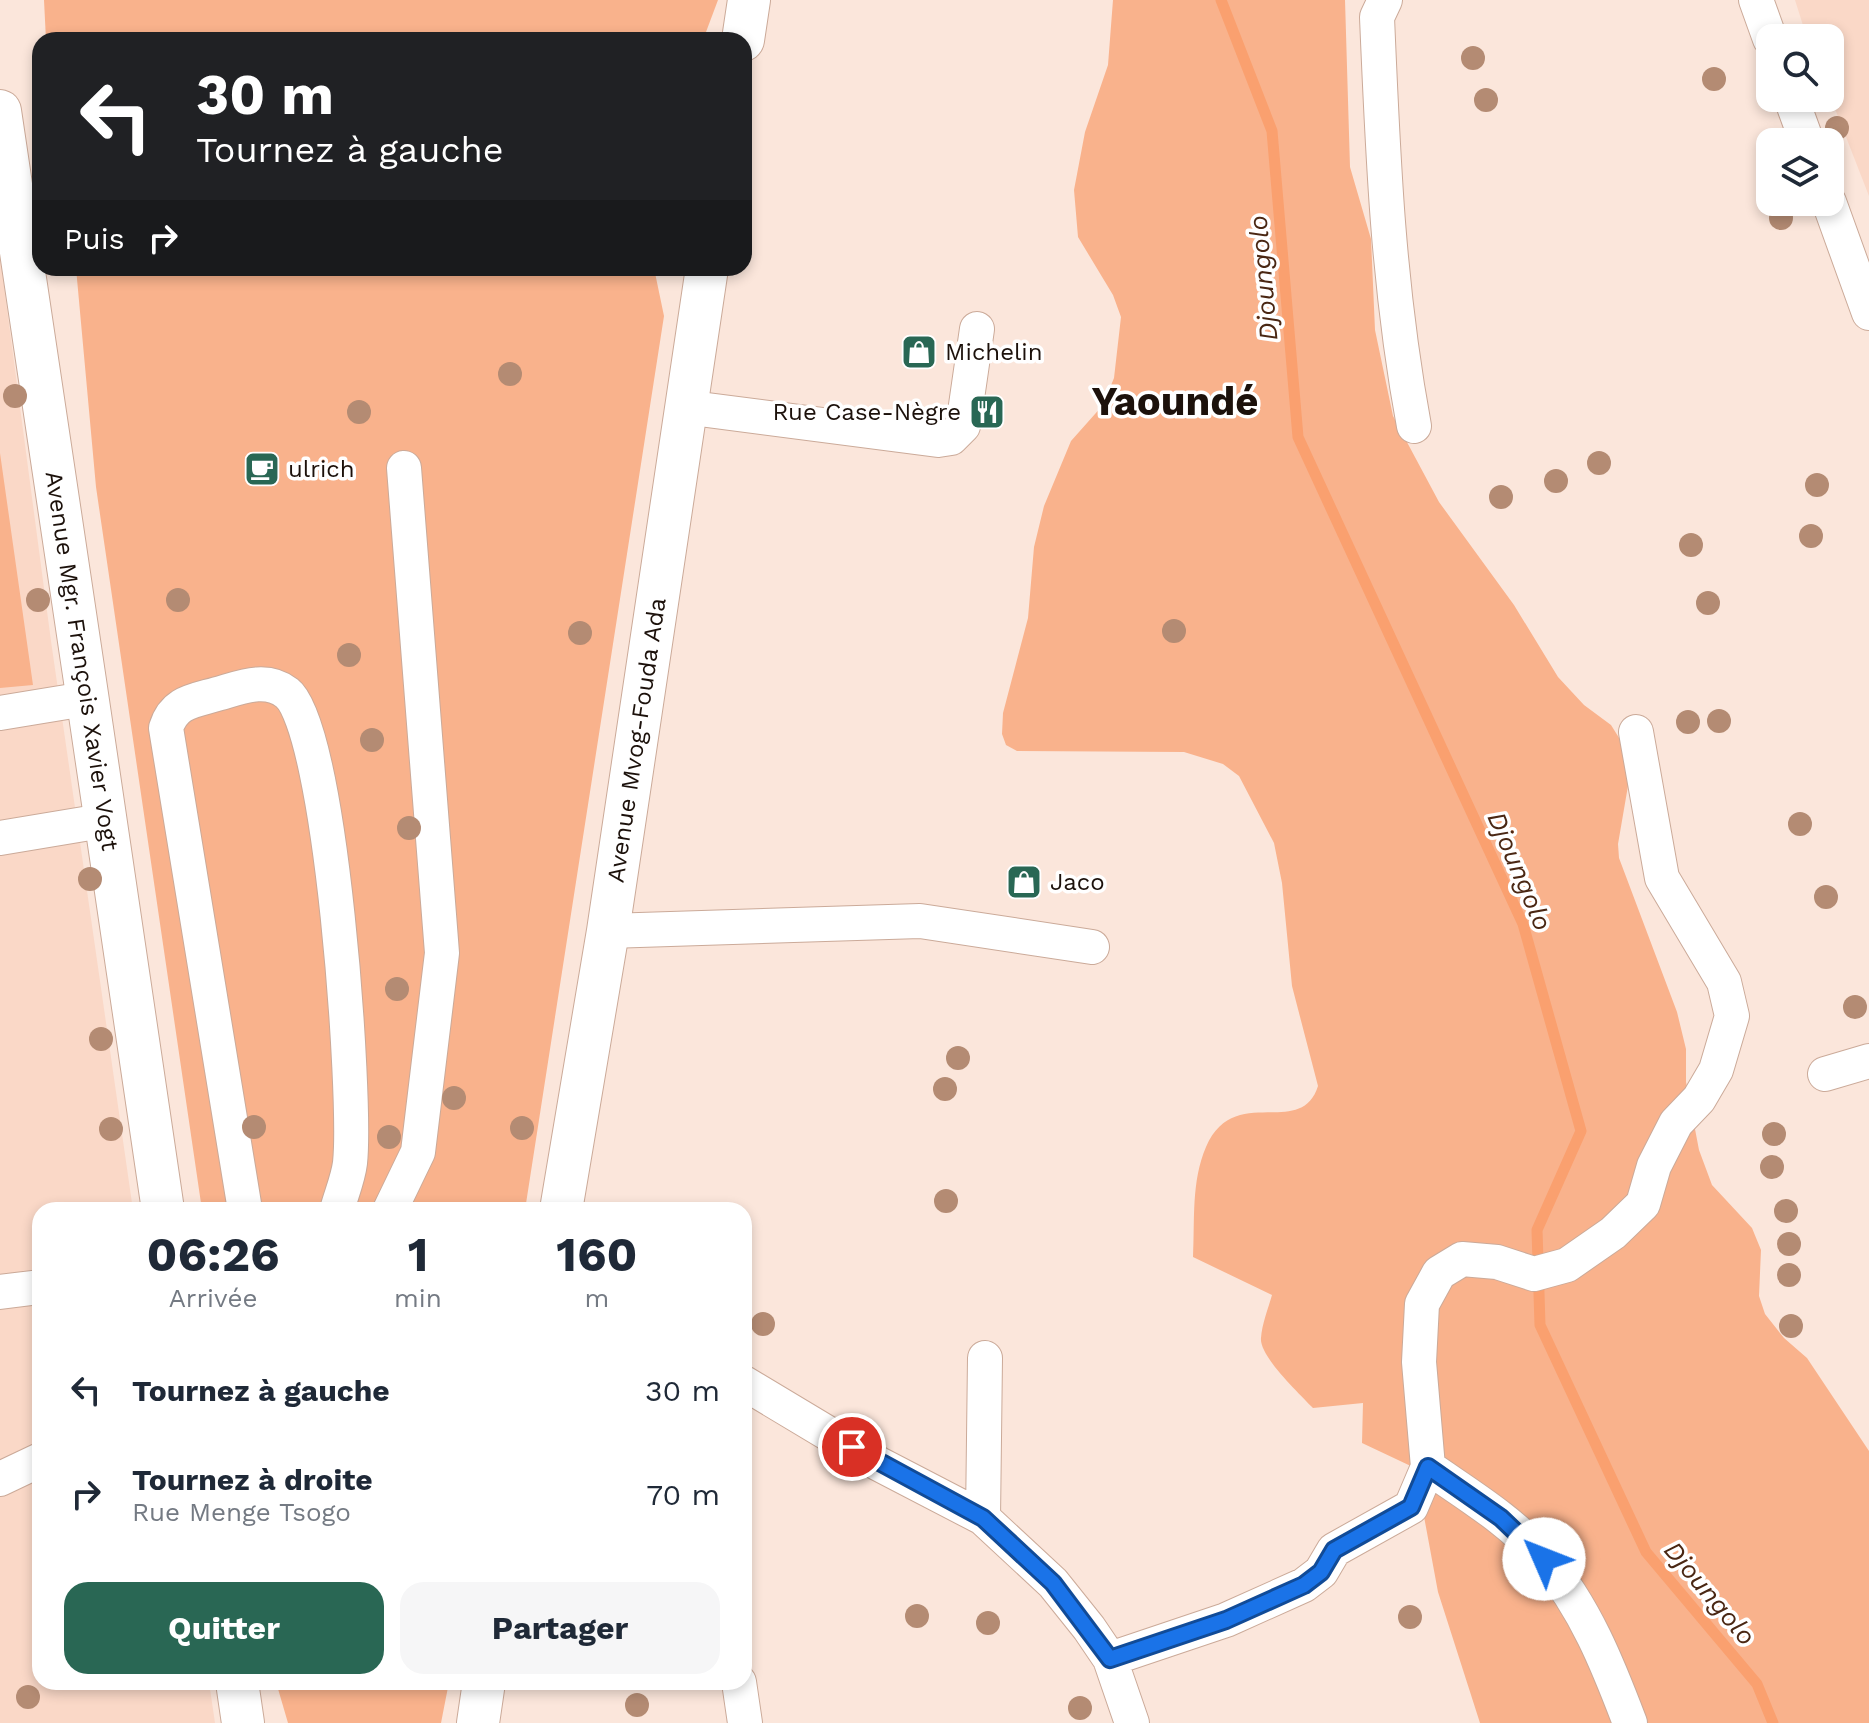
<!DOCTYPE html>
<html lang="fr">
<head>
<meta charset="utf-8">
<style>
	:root { --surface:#fff; --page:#f6f6f7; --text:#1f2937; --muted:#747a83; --accent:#296754 }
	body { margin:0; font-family:"Work Sans",sans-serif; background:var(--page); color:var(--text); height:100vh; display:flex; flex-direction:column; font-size:30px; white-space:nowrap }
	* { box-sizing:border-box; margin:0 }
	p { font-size:26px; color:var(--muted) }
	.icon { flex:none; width:44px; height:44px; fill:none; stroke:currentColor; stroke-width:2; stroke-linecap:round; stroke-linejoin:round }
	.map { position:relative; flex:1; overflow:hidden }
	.details { position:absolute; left:32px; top:1202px; width:720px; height:488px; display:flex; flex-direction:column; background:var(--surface); border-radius:24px; box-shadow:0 4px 12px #0003 }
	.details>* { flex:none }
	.guide { position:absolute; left:32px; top:32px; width:720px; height:244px; border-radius:24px; box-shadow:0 4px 12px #0003; background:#202124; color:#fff; overflow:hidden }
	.tools { position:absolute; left:1756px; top:24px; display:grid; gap:16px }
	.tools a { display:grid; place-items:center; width:88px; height:88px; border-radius:16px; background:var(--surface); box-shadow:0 4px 12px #0003; font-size:40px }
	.pin { position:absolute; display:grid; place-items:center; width:68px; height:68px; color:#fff; margin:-34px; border:4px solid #fff; border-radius:50%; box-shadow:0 2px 8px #0007 }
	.me { position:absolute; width:88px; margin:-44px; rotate:314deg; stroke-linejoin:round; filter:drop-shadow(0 0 6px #0008) }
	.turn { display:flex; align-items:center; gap:28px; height:168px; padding:0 32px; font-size:36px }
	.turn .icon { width:104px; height:104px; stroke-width:2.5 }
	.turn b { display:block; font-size:56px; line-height:68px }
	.then { display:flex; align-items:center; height:76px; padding:0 32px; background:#0003; gap:16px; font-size:30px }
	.eta { display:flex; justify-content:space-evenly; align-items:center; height:136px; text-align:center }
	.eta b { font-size:48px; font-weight:700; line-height:56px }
	.primary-button { display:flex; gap:16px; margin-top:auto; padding:16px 32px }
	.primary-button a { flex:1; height:92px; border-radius:24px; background:var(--accent); color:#fff; font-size:32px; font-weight:700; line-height:92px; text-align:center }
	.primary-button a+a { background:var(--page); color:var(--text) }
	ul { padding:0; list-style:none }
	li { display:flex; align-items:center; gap:24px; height:104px; padding:0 32px }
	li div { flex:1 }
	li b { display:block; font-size:30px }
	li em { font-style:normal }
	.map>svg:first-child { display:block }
	.built { fill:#fad8c7 }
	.green { fill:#f9b28c }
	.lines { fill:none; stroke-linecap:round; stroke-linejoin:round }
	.stream { stroke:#faa06f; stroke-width:11 }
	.minor-casing { stroke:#cbaa99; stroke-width:36 }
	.major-casing { stroke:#cbaa99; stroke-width:44 }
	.minor { stroke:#fff; stroke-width:34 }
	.major { stroke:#fff; stroke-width:42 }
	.tree { fill:#b48b73 }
	.route-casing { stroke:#114b97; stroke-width:20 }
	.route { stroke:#1a73e8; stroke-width:14 }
	.labels { text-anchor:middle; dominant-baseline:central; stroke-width:7; stroke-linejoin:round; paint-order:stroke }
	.poi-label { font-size:24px; fill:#1c110b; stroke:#fff; text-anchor:start }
	.street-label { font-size:24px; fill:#1c110b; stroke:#fff }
	.water-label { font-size:26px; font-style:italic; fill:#4a2713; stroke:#fff }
	.town-label { font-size:40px; font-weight:bold; fill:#1c110b; stroke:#fff }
</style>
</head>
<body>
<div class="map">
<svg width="1869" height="1723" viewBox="0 0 1869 1723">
	<rect width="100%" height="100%" fill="#fbe6db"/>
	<path class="built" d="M1795,0h74v196l-39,-100v-58h-23z
		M0,256l51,385 82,569h-93v472h169l6,41h-215z"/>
	<path class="green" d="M44,0h674l-15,40h-657z
		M1113,0h232l5,167 21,72 4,91 18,86 46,86 75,103 44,72 26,28 27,20 10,16 8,39 -11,64 1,14 58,154 9,37v33l13,68 13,35 40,43 9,22 -2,46 6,18 19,24 23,20 62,93v272h-389l-42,-131 -23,-124 -53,-25 1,-40 -50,5c-14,-15 -54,-52 -52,-70 1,-14 7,-29 11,-43l-79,-38c2,-37 -2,-75 13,-110 28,-65 95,-7 112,-61l-26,-100 -10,-103 -8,-40 -35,-67 -16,-12 -39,-12 -167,-1 -11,-6 -4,-11 1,-21 25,-95 6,-71 10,-41 27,-65 32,-36 11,-27 7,-61 -8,-22 -35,-58 -4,-47 11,-58 23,-67z
		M76,268h578l10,48 -139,894h-323l-106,-723z
		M0,453l33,232 -33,3z
		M276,1682h173l-8,41h-153z"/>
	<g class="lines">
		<path class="stream" d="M1221,0l51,131 26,306 225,487 58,207 -44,99 3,95 106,227 111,132 16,39"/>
		<defs>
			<path id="minor" d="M1385,0l-8,17c6,142 11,269 37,409
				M1756,0l14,39
				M1791,98l16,44
				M1829,202l40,111
				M684,407l254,33 13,-2 12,-12 14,-97
				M0,713l85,-14
				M0,838l108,-18
				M608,931l312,-10 172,26
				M1825,1074l44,-13
				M245,1210l-79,-482c8,-26 27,-27 51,-34 22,-6 49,-18 70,-1 44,34 70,404 63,470 -2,16 -9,32 -13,47
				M390,1210l28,-58 24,-199 -38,-485
				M0,1292l40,-5
				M744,1383l135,81 104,54 70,65 36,45 21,31 22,64
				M1428,1467c40,28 84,54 116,92 41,48 64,106 86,164
				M0,1479l40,-19
				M983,1518l2,-160
				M1110,1659l116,-39 78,-35 17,-13 13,-22 77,-43 17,-40 -9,-105 3,-58 17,-31 23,-14 35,3 37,12 33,-9 46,-32 30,-29 11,-38 22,-43 23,-24 17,-29 16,-54 -8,-34 -62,-104 -26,-146
				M739,1682l6,41"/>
			<g id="major">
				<path d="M743,40l6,-40"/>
				<path id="s1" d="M0,111c53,367 111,732 163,1099"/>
				<path id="s2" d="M561,1210l47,-279 99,-663"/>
				<path d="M237,1682l6,41"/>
				<path d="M478,1723l6,-41"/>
			</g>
		</defs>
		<use href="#minor" class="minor-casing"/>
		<use href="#major" class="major-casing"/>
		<use href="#minor" class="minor"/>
		<use href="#major" class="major"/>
	</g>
	<g class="tree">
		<circle cx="1473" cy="58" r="12"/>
		<circle cx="1714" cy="79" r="12"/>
		<circle cx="1486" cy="100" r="12"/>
		<circle cx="1837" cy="128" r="12"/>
		<circle cx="1781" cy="218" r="12"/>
		<circle cx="510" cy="374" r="12"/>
		<circle cx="15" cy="396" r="12"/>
		<circle cx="359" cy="412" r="12"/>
		<circle cx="1599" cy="463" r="12"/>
		<circle cx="1556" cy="481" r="12"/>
		<circle cx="1817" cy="485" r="12"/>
		<circle cx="1501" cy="497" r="12"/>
		<circle cx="1811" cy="536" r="12"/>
		<circle cx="1691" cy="545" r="12"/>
		<circle cx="38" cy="600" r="12"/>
		<circle cx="178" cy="600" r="12"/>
		<circle cx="1708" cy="603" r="12"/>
		<circle cx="1174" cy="631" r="12"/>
		<circle cx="580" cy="633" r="12"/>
		<circle cx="349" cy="655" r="12"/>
		<circle cx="1719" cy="721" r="12"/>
		<circle cx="1688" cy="722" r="12"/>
		<circle cx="372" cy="740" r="12"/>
		<circle cx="1800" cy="824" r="12"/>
		<circle cx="409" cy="828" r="12"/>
		<circle cx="90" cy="879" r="12"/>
		<circle cx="1826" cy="897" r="12"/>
		<circle cx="397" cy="989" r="12"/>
		<circle cx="1855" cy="1007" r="12"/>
		<circle cx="101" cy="1039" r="12"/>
		<circle cx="958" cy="1058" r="12"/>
		<circle cx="945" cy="1089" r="12"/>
		<circle cx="454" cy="1098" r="12"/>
		<circle cx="254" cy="1127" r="12"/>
		<circle cx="522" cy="1128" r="12"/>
		<circle cx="111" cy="1129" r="12"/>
		<circle cx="1774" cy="1134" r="12"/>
		<circle cx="389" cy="1137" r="12"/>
		<circle cx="1772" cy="1167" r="12"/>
		<circle cx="946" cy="1201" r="12"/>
		<circle cx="1786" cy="1211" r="12"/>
		<circle cx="1789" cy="1244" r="12"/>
		<circle cx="1789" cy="1275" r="12"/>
		<circle cx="763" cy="1324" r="12"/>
		<circle cx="1791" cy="1326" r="12"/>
		<circle cx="917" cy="1616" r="12"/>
		<circle cx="1410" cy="1617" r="12"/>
		<circle cx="988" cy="1623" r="12"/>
		<circle cx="28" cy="1697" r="12"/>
		<circle cx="637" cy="1705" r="12"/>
		<circle cx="1080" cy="1708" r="12"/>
	</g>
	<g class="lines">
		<defs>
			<path id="route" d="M852,1447l131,71 70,65 57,76 116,-39 78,-35 17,-13 13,-22 77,-43 17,-40 73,51 43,41"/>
		</defs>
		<use href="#route" class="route-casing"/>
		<use href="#route" class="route"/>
	</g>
	<defs>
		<symbol id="shop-square" viewBox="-11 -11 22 22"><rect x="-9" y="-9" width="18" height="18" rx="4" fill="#296754" stroke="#fff"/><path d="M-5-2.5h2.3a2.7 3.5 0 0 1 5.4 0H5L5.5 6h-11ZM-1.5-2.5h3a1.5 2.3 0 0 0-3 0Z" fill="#fff"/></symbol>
		<symbol id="restaurant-square" viewBox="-11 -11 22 22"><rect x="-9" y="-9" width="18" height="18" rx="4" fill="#296754" stroke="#fff"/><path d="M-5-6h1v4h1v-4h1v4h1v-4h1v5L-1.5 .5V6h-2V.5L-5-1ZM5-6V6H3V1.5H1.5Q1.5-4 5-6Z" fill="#fff"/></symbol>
		<symbol id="cafe-square" viewBox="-11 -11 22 22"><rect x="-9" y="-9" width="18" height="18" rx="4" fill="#296754" stroke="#fff"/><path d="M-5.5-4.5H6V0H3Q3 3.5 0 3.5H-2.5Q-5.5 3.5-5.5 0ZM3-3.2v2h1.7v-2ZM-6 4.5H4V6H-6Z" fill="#fff"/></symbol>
	</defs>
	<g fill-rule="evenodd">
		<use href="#shop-square" x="899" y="332" width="40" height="40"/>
		<use href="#restaurant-square" x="967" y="392" width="40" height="40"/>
		<use href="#cafe-square" x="242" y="449" width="40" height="40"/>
		<use href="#shop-square" x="1004" y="862" width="40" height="40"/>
	</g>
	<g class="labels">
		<g class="poi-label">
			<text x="945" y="352">Michelin</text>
			<text x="961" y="412" text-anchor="end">Rue Case-Nègre</text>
			<text x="288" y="469">ulrich</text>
			<text x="1050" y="882">Jaco</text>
		</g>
		<g class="street-label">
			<text stroke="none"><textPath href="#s1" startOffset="556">Avenue Mgr. François Xavier Vogt</textPath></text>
			<text stroke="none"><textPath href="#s2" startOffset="476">Avenue Mvog-Fouda Ada</textPath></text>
		</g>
		<g class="water-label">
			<text transform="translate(1263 278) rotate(-95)">Djoungolo</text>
			<text transform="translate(1520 871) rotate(67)">Djoungolo</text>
			<text transform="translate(1710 1593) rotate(50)">Djoungolo</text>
		</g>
		<g class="town-label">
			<text x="1175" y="401">Yaoundé</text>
		</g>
	</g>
</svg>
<div class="tools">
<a><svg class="icon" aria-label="search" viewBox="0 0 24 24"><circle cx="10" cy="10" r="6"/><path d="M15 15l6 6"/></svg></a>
<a><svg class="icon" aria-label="layers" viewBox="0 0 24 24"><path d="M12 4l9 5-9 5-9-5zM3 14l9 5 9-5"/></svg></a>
</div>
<div class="pin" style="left:852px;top:1447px;background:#d93025"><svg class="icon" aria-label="arrive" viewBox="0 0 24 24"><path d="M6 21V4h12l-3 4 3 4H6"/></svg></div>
<svg class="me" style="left:1544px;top:1559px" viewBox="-20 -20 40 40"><circle r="19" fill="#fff"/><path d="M0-13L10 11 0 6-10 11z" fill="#1a73e8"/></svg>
<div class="guide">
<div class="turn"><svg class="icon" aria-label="left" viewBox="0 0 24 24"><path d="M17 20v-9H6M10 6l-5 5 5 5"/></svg><div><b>30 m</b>Tournez à gauche</div></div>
<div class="then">Puis<svg class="icon" aria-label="right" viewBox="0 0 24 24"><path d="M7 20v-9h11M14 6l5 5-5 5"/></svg></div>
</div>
<section class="details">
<div class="eta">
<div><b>06:26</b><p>Arrivée</p></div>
<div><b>1</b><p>min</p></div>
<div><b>160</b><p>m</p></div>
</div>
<ul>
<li><svg class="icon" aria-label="left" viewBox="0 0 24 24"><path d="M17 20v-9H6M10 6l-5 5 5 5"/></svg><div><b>Tournez à gauche</b></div><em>30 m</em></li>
<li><svg class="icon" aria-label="right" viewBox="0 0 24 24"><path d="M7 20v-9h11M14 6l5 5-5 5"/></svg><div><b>Tournez à droite</b><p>Rue Menge Tsogo</p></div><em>70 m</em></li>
</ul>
<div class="primary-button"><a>Quitter</a><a>Partager</a></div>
</section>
</div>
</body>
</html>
